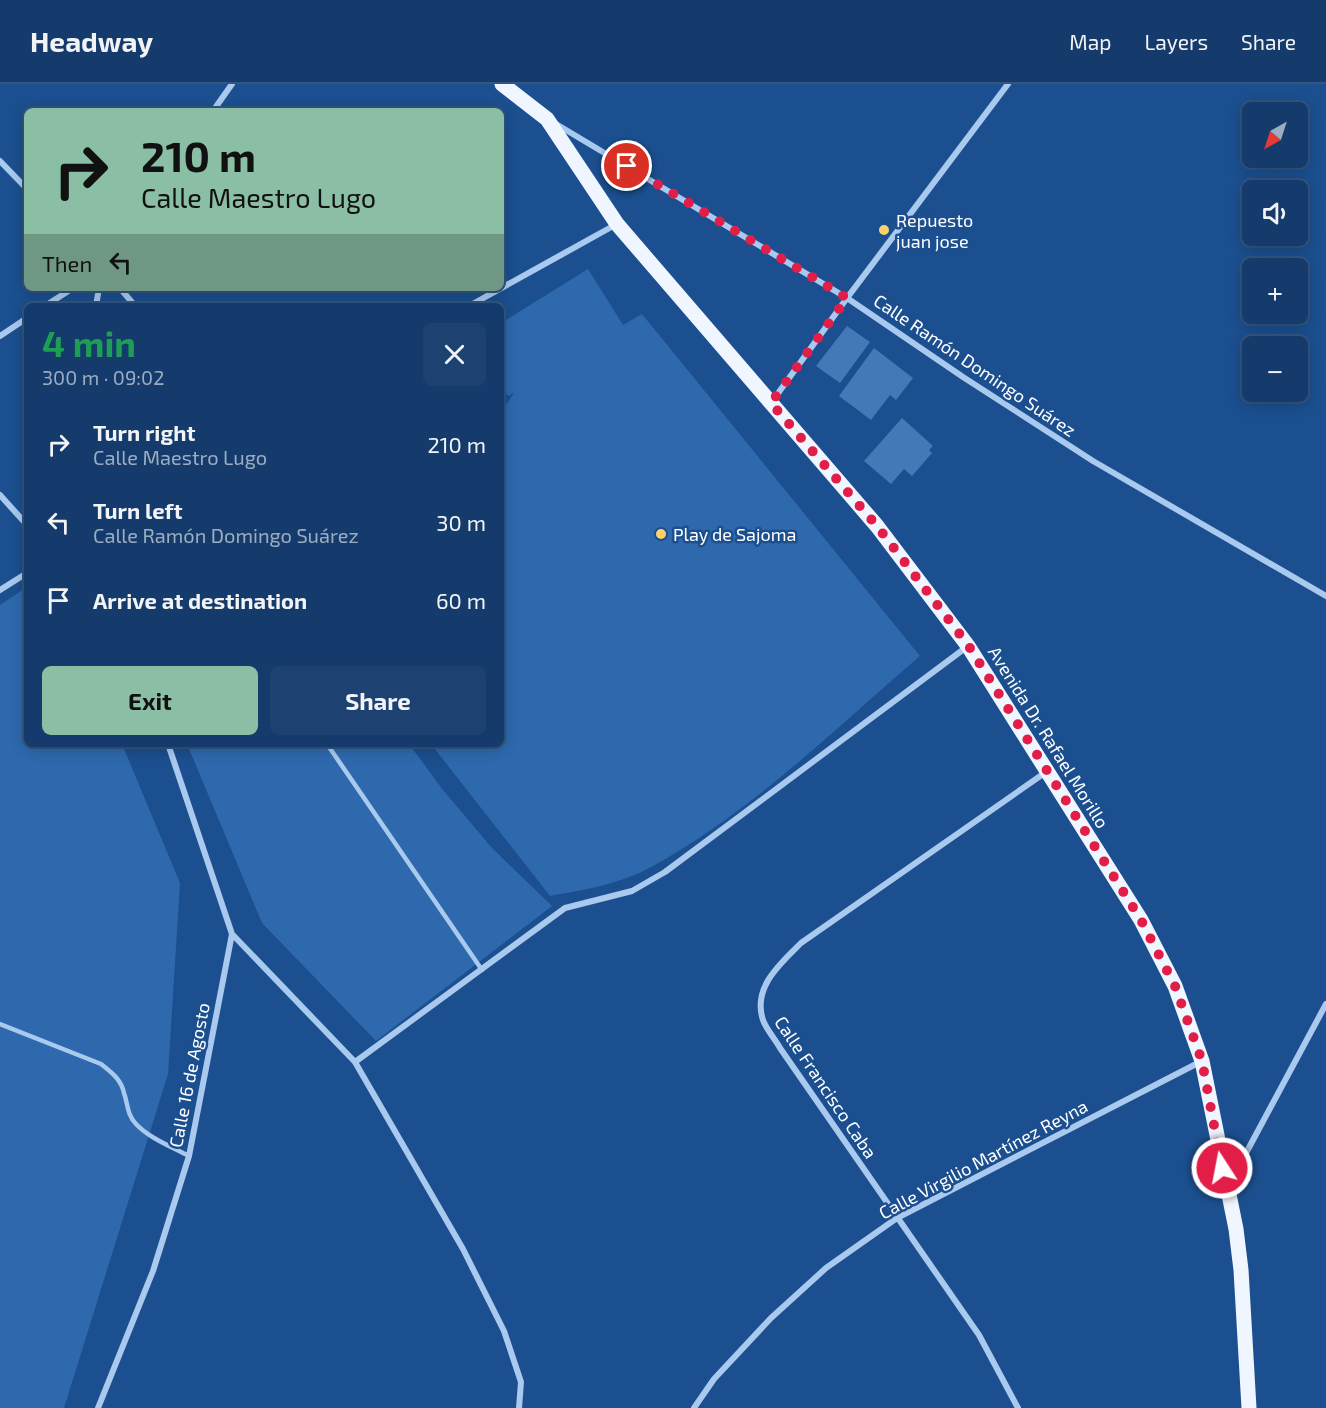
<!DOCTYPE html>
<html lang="en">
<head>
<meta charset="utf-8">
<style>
	:root { --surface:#143b6b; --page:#1d4271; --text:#f1f3f6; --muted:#9dadc1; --line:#33557e; --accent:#8abfa5 }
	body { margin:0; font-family:"Exo 2",sans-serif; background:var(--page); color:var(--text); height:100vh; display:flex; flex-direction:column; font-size:22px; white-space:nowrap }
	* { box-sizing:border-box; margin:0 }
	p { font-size:20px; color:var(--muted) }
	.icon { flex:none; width:33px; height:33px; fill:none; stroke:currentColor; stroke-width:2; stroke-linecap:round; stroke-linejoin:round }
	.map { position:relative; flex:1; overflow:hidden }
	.details { position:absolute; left:24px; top:219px; width:480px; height:444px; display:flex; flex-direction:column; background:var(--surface); border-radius:9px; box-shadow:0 3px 15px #0003,0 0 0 2px var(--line) }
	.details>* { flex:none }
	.hud { position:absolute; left:24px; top:24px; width:480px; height:183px; border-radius:9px; box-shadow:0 3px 15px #0003,0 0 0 2px var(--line); background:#8abfa5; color:#111; overflow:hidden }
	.needle { width:39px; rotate:219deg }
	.buttons { position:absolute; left:1242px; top:18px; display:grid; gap:12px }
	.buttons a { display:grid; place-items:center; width:66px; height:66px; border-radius:9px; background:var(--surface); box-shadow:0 3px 15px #0003,0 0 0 2px var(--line); font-size:30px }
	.pin { position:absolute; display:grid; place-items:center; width:51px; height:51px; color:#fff; margin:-26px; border:3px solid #fff; border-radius:50%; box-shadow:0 2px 6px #0007 }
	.me { position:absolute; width:66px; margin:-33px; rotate:349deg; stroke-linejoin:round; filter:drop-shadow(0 0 4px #0008) }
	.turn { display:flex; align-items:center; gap:21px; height:126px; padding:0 18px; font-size:27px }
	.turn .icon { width:78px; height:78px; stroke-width:2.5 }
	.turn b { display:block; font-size:42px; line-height:51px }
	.then { display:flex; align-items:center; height:57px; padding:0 18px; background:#0003; gap:12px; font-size:22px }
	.round { display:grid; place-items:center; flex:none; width:63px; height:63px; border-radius:9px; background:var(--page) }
	.headline { display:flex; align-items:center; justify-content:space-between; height:102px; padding:0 18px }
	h1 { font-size:36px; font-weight:700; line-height:45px; color:#1e9e55 }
	.cta { display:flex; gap:12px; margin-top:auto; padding:12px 18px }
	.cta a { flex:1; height:69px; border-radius:9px; background:var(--accent); color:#111; font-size:24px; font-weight:700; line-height:69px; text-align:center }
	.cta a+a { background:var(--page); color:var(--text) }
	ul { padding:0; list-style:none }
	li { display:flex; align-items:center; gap:18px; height:78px; padding:0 18px }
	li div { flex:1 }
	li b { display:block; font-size:22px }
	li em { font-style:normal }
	header { display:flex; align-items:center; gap:36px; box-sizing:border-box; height:84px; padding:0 30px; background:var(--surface); border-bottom:2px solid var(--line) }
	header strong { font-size:28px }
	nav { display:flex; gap:33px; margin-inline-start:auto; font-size:21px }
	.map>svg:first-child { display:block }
	.green { fill:#2e69ad }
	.building { fill:#4478b7 }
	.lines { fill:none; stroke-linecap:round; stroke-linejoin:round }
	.lane { stroke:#a9c9ee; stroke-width:4.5 }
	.street { stroke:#a9c9ee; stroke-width:6 }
	.primary { stroke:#f0f6ff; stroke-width:15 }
	.route { stroke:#e11d48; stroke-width:10; stroke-dasharray:0 18 }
	.poi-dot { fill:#ffd166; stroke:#1b4f8f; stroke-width:2 }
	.labels { text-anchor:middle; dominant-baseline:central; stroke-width:5; stroke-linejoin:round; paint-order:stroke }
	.poi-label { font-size:18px; fill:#fff; stroke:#1b4f8f; text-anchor:start }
	.street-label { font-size:18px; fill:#fff; stroke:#1b4f8f }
</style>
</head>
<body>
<header>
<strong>Headway</strong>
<nav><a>Map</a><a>Layers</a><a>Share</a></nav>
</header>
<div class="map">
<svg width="1326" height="1324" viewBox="0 0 1326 1324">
	<rect width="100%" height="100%" fill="#1b4f8f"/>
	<path class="green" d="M588,185l35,56 19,-11 278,342c-86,74 -169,156 -269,211 -31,17 -67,23 -101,29l-119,-152h70v-332l13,-19 -6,3 -7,-11v-62z
		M27,503v157h95l58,139 -12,191 -104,334h-64v-803z
		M187,660h222l34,46 49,58 60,58 -176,135 -114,-118z"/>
	<path class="building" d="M847,242l23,16 -30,41 -24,-17z
		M874,264l39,30 -17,22 -6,-5 -19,25 -32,-24z
		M902,334l31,28 -4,4 3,3 -20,23 -8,-7 -13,15 -27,-23z"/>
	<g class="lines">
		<path class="lane" d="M327,660l155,226
			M0,940l101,40c10,8 20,15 23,29 4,11 3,22 12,31 13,14 36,23 53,32"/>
		<path class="street" d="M213,27l19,-27
			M556,40l291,174 116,79 130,84 233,135
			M0,77l27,28
			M120,204l15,18
			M45,222l28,-18
			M96,222l3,-18
			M469,222l146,-81
			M0,252l27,-18
			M771,319l76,-105 161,-214
			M0,411l27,30
			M0,506l27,-17
			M232,850l123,128 108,187 41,82 17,51 -2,26
			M355,978l210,-154 67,-17 33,-19 303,-226
			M1230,1099l96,-179
			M98,1324l55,-137 36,-115 43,-222 -64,-190
			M694,1324l20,-29 57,-61 55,-50 71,-50 303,-156
			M1018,1324l-39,-73 -199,-287c-5,-9 -14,-19 -17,-28 -11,-33 18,-57 38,-77l245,-171"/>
		<path class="primary" d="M502,0l45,35 70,105 260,302 91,120 173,274 34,66 27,75 34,168 5,41 8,138"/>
	</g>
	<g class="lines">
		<path class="route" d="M627,82l220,132 -76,105 106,123 91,119 173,275 34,66 27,75 20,107"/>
	</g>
	<g class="poi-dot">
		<circle cx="884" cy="146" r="6"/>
		<circle cx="661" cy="450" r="6"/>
	</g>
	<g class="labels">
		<g class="poi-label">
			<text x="896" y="136">Repuesto<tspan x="896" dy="21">juan jose</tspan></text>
			<text x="673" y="450">Play de Sajoma</text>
		</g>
		<g class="street-label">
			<text transform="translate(975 281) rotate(34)">Calle Ramón Domingo Suárez</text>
			<text transform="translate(1049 653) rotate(58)">Avenida Dr. Rafael Morillo</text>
			<text transform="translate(189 991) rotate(-79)">Calle 16 de Agosto</text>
			<text transform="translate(826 1003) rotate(56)">Calle Francisco Caba</text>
			<text transform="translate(983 1075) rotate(-28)">Calle Virgilio Martínez Reyna</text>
		</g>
	</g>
</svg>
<div class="buttons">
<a><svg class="needle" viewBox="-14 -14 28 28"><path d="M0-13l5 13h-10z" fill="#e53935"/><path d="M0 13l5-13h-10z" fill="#9dadc1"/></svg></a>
<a><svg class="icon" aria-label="sound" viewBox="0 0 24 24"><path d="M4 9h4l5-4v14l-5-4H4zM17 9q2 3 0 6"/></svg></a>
<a>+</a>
<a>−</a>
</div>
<div class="pin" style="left:627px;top:82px;background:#d93025"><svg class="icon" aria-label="arrive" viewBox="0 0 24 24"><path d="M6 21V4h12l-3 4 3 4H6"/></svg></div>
<svg class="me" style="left:1222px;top:1084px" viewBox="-20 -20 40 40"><circle r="17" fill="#e11d48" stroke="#fff" stroke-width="3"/><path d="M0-11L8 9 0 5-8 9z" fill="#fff"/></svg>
<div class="hud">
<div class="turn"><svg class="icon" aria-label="right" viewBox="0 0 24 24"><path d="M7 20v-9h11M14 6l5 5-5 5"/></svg><div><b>210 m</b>Calle Maestro Lugo</div></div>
<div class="then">Then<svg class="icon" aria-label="left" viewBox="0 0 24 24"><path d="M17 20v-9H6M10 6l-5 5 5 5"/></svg></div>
</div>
<section class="details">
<div class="headline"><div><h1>4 min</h1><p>300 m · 09:02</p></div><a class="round"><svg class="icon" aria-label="close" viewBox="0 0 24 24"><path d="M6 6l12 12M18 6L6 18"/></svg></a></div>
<ul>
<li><svg class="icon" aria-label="right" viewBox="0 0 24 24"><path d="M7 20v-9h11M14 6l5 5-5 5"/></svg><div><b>Turn right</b><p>Calle Maestro Lugo</p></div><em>210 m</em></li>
<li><svg class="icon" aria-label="left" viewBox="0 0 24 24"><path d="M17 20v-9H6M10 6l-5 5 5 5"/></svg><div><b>Turn left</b><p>Calle Ramón Domingo Suárez</p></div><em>30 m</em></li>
<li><svg class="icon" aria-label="arrive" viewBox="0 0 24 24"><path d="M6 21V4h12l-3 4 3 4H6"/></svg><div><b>Arrive at destination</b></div><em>60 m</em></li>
</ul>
<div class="cta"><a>Exit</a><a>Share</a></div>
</section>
</div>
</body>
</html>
